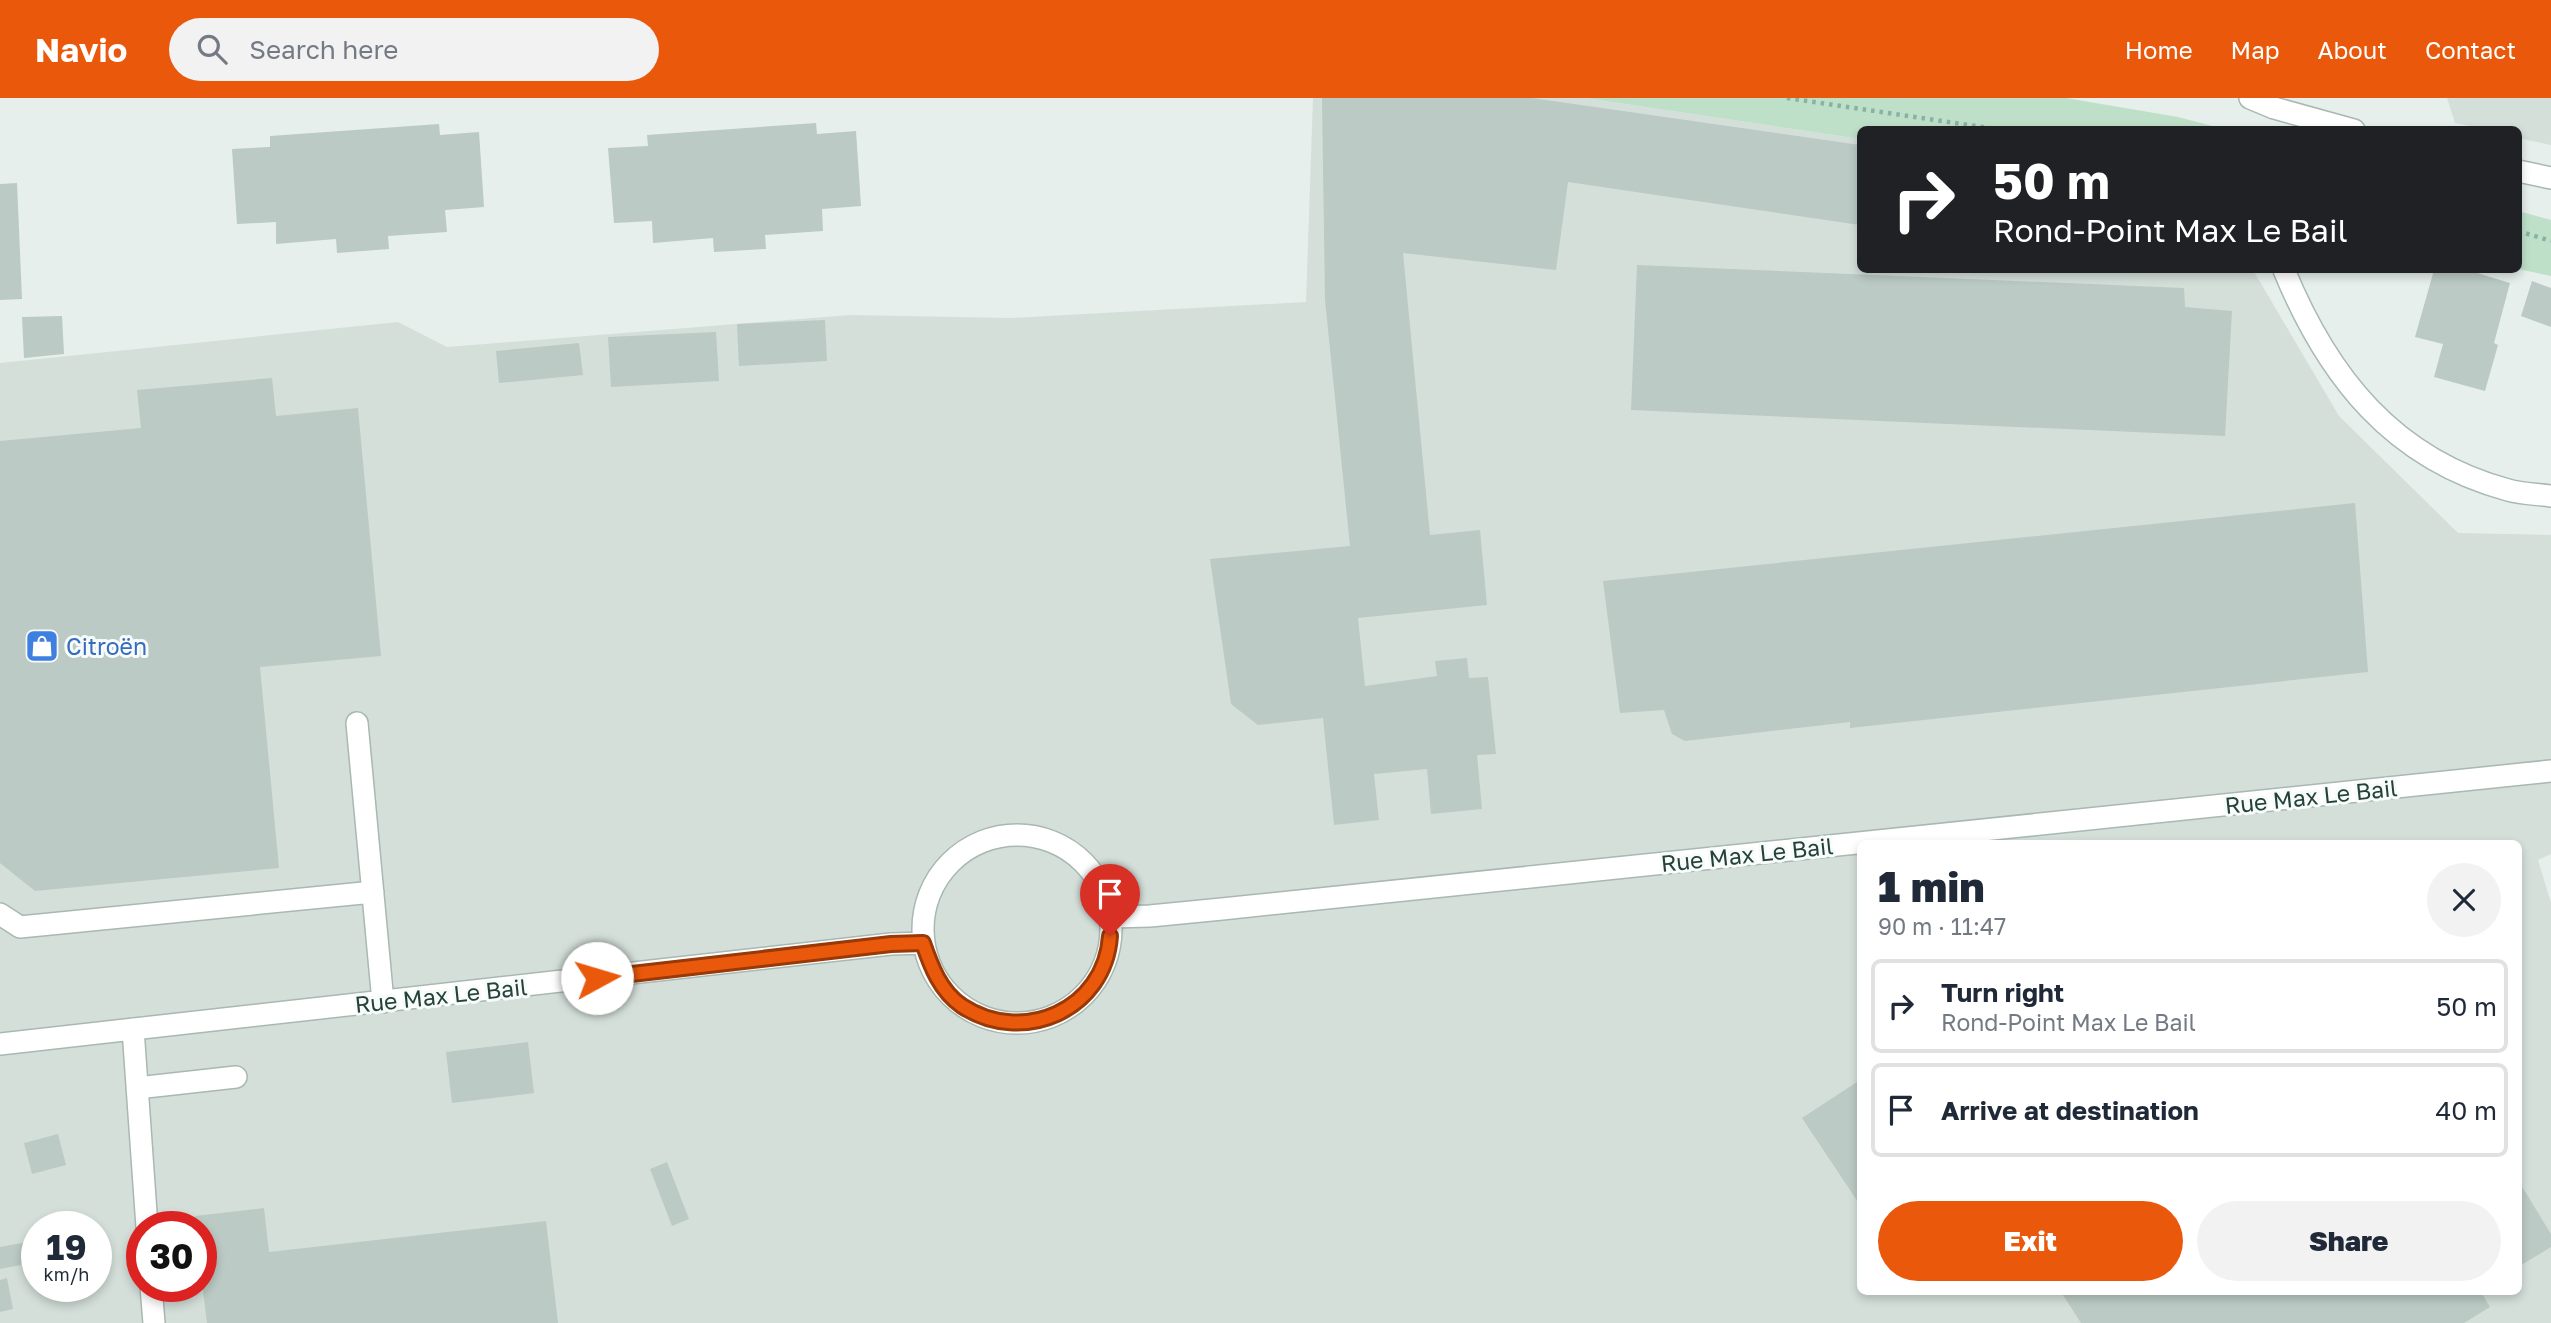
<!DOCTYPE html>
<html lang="en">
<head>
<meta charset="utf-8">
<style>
	:root { --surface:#fff; --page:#f2f2f3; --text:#1f2937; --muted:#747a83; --line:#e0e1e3; --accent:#ea580c }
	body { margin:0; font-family:"Golos Text",sans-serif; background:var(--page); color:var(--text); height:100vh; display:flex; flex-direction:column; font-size:26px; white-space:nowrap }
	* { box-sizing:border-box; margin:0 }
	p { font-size:23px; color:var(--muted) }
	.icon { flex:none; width:38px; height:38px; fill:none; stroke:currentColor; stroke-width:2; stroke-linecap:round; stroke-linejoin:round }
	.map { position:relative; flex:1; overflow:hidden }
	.sheet { position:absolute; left:1857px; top:742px; width:665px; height:455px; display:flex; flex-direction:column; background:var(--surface); border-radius:10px; box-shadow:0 4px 10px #0003 }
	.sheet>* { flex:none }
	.top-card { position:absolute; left:1857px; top:28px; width:665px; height:147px; border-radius:10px; box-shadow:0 4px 10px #0003; background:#202124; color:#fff; overflow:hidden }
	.speed { position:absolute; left:21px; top:1113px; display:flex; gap:14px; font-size:35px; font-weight:700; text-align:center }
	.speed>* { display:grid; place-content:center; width:91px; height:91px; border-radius:50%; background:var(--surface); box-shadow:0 4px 10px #0003; line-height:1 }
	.speed small { font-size:18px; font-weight:400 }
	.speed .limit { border:10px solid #d22; background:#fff; color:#111 }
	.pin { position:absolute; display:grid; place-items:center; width:60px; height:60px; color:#fff; margin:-72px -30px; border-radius:50% 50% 50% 0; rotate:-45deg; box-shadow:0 0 7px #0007 }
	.pin .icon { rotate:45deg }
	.me { position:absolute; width:77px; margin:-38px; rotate:84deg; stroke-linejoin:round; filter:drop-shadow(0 0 5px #0008) }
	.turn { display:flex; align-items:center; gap:24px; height:147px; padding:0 21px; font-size:32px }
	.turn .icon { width:91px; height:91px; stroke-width:2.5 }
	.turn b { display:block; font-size:49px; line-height:60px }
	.round { display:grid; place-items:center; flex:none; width:74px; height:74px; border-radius:37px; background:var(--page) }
	.headline { display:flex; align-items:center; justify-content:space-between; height:119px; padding:0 21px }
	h1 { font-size:42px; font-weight:800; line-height:52px }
	.cta { display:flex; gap:14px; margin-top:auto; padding:14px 21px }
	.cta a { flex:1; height:80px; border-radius:42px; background:var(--accent); color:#fff; font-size:28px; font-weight:800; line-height:80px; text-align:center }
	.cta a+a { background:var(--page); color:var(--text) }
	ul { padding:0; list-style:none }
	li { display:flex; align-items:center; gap:21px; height:94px; margin:0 14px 10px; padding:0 7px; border:4px solid var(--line); border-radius:10px }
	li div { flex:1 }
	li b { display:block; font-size:26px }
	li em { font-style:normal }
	header { display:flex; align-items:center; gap:42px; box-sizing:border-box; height:98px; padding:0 35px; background:var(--accent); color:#fff }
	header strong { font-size:33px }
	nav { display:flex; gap:38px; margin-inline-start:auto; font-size:24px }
	.search { width:490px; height:63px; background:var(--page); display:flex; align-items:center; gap:18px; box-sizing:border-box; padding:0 24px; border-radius:38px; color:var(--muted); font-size:26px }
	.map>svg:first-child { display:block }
	.built { fill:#d4dfda; fill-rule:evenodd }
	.green { fill:#bfe0c8 }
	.building { fill:#bbcac4 }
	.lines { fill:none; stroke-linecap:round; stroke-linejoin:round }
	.minor-casing { stroke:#a8b8b2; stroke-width:24 }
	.path { stroke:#86b3a5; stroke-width:4.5; stroke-dasharray:3.5 5; stroke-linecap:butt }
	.minor { stroke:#fff; stroke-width:21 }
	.route-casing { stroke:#983908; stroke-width:18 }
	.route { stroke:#ea580c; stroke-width:12 }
	.labels { text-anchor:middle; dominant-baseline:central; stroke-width:6; stroke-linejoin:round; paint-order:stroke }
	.shop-label { font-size:23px; fill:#366cbe; stroke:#f7fbf9; text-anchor:start }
	.street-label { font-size:23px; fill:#24423a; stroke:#f7fbf9 }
</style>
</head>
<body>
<header>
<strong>Navio</strong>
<div class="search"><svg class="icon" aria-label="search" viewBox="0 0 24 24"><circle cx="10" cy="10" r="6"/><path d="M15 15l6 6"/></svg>Search here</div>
<nav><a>Home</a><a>Map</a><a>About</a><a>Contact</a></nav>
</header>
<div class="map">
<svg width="2551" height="1225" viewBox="0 0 2551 1225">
	<rect width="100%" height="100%" fill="#e6efeb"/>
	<path class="built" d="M1313,0h272l275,41v131h393l86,146 119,117 93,2v319l-13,6 13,43v420h-2551v-960l398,-41 49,25 403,-32 161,3 295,-16zM1860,746h658v448h-658zM37,1129h59v59h-59zM142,1129h59v59h-59z
		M2447,0h104v47l-33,-7v-8l-34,-1 -29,-6z"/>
	<path class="green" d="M1585,0h481l112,19 46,12 -364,1v9z
		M2518,113l33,9v56l-33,-7z"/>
	<path class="building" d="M1322,0h210l328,47v80l-292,-43 -12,88 -153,-17 27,282 50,-5 7,75 -129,13 7,68 72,-10 -2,-15 32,-3 2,20 19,-1 8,77 -19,1 5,54 -51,5 -4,-45 -53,5 5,46 -45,5 -11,-107 -65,7 -27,-21 -21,-145 140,-13 -25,-246z
		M816,25l1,11 39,-3 5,75 -39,3 1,22 -58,4 1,14 -52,3 -1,-14 -60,5 -1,-22 -38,2 -6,-75 40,-2 -1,-11z
		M439,26l1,11 39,-3 5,75 -39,3 2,22 -59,4 1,13 -52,4 -1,-14 -60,5v-22l-39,2 -5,-75 38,-2v-11z
		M17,85l5,116 -22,1v-116z
		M1637,167l547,23 1,19 47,4 -7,125 -594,-26z
		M2434,172h41l-1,2 36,11 -16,60 4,2 -13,46 -51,-14 9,-33 -28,-7z
		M2532,183l19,7v39l-30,-11z
		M62,218l2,38 -40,4 -2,-41z
		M825,222l2,41 -88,5 -2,-42z
		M716,234l3,49 -108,6 -3,-50z
		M579,245l4,32 -84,8 -3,-32z
		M272,280l4,38 82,-8 23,248 -121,11 19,201 -244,23 -35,-28v-422l141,-13 -4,-38z
		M2355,405l13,169 -518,56v-6l-165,19 -13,-7 -8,-24 -44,3 -17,-132z
		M528,944l6,51 -82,10 -6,-51z
		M1860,982v125l-58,-87z
		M58,1036l8,31 -34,9 -8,-31z
		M667,1064l22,57 -17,7 -22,-57z
		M2518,1082l33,54v13l-33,20z
		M264,1110l5,44 277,-31 12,102h-351l-6,-48v-48h-5l-1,-11z
		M27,1144l4,21 -31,6v-22z
		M7,1180l6,31 -13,3v-32z
		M2061,1194h420l9,15 -26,16h-383z"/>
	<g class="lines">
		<defs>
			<path id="minor" d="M2250,0l24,10 80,22
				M2518,73l33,7
				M2284,172c44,107 109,189 224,220 14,4 29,4 43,6
				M357,625l26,279
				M923 831a94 94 0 1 1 188 0a94 94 0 1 1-188 0Z
				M0,816l20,13 353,-35
				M1111,819l39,-1 72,-7 1329,-138
				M133,931l14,198
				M0,946l891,-100 33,-1
				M137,990l99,-11
				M151,1188l3,37"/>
		</defs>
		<use href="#minor" class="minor-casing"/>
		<path class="path" d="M1787,0l215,32
			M2518,133l33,10"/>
		<use href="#minor" class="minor"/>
	</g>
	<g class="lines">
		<defs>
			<path id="route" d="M597,880l294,-34 32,-1c8,23 17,48 39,63 61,40 143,4 148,-70"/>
		</defs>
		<use href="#route" class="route-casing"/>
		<use href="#route" class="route"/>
	</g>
	<defs>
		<symbol id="shop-square" viewBox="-11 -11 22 22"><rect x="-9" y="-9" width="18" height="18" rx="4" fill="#3f7fe0" stroke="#f7fbf9"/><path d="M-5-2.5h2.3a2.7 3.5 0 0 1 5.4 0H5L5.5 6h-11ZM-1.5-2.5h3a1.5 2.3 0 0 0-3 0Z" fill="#fff"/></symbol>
	</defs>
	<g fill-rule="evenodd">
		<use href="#shop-square" x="23" y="529" width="38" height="38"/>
	</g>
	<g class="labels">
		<g class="shop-label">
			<text x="66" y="548">Citroën</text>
		</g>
		<g class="street-label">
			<text transform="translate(2311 698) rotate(-6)">Rue Max Le Bail</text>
			<text transform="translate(1747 756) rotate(-6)">Rue Max Le Bail</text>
			<text transform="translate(441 897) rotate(-6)">Rue Max Le Bail</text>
		</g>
	</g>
</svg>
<div class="speed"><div>19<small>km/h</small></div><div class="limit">30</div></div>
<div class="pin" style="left:1110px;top:838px;background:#d93025"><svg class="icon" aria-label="arrive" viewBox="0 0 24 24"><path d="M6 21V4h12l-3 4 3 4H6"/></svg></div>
<svg class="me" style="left:597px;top:880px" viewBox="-20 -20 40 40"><circle r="19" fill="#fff"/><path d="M0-13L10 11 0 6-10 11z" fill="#ea580c"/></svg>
<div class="top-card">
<div class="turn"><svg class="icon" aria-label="right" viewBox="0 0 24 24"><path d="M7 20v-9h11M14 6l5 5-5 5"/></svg><div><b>50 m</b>Rond-Point Max Le Bail</div></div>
</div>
<section class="sheet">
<div class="headline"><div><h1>1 min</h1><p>90 m · 11:47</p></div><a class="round"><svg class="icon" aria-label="close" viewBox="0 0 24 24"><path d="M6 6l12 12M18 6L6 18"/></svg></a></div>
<ul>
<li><svg class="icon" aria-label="right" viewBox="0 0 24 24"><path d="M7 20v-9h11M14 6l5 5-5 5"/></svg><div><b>Turn right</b><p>Rond-Point Max Le Bail</p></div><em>50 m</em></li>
<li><svg class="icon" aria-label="arrive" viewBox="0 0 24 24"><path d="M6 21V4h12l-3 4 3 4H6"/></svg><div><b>Arrive at destination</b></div><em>40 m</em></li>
</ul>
<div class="cta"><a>Exit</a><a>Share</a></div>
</section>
</div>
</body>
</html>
